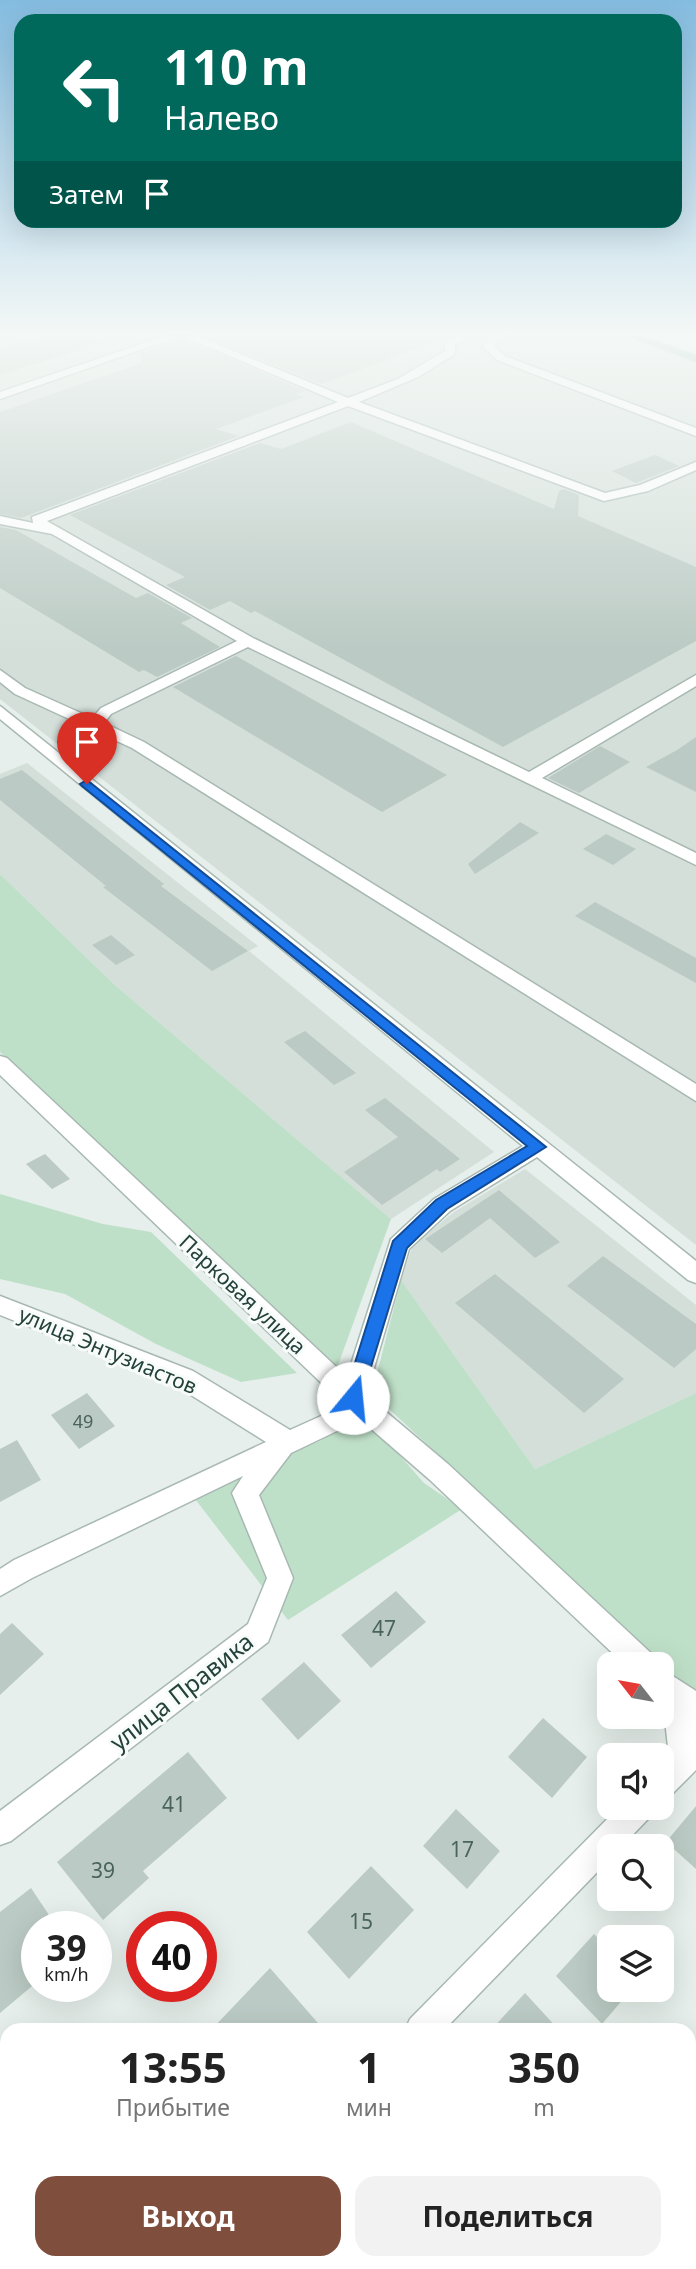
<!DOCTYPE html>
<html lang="ru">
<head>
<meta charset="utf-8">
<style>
	:root { --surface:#fff; --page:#f2f2f2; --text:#222; --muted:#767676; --accent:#804e3d }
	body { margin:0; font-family:"Noto Sans",sans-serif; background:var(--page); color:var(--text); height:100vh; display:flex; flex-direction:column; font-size:26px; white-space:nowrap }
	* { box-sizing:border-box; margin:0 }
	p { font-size:23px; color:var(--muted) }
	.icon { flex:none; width:38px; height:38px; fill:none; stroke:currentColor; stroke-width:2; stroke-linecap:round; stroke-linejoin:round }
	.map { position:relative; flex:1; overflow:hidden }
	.sheet { position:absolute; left:0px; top:2023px; width:696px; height:247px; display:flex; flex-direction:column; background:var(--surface); border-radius:21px 21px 0 0; box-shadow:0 7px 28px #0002 }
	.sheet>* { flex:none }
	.banner { position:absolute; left:14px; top:14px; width:668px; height:214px; border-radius:21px; box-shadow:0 7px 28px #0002; background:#00695c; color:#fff; overflow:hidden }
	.needle { width:46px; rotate:301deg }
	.buttons { position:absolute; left:597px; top:1652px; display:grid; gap:14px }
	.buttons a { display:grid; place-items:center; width:77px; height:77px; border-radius:14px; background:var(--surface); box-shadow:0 7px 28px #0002; font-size:35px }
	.speed { position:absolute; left:21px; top:1911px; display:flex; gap:14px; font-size:35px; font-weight:700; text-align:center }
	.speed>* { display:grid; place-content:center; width:91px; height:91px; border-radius:50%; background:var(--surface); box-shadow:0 7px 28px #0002; line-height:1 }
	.speed small { font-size:18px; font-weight:400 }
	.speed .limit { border:10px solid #d22; background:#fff; color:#111 }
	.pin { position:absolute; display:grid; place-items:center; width:60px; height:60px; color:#fff; margin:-72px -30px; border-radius:50% 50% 50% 0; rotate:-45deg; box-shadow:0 0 7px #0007 }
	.pin .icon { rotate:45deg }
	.me { position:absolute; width:77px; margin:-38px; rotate:17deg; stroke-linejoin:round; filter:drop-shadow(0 0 5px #0008) }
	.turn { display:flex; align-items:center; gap:24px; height:147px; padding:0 35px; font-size:32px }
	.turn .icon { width:91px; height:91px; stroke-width:2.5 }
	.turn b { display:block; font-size:49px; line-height:60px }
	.then { display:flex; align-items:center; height:66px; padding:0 35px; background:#0003; gap:14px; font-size:26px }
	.eta { display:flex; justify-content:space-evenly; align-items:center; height:119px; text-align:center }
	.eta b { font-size:42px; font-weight:700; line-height:49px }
	.action { display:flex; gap:14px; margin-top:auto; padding:14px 35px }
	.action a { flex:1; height:80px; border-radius:21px; background:var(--accent); color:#fff; font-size:28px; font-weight:700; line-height:80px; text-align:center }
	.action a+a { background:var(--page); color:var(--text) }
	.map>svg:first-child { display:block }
	.built { fill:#d4dfda }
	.green { fill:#bfe0c8 }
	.building { fill:#bbcac4 }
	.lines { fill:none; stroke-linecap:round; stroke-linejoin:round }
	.minor-casing { stroke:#a8b8b2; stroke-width:3 }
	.major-casing { stroke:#c2cac8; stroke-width:3 }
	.minor { fill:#fff; fill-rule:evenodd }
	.major { fill:#6aa596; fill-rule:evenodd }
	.route { fill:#1a73e8; stroke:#114b97; stroke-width:2 }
	.labels { text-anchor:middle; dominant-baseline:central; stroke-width:6; stroke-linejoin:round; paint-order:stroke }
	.number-label { font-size:18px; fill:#4a645c }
	.street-label { font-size:21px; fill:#24423a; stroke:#f7fbf9 }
	.near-number-label { font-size:21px; fill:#4a645c }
	.near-street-label { font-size:24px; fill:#24423a; stroke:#f7fbf9 }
</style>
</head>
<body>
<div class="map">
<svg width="696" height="2269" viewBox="0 0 696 2269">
	<rect width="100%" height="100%" fill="#e6efeb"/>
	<path class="built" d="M0,336h622l74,26v883l-696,-546z
		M27,763l231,183 -9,5 245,201 -103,67 -275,-233 -116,-112v-100z
		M525,1169l171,136v88l-161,76 -134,-189 12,-35 41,-33z"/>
	<path class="green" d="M0,874l116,112 275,233 -54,149 -337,-316z
		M0,1194l103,30 48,8 146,141 -56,9 -85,-38 -91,-50 -65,-15z
		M401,1280l134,189 161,-76v325l-34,-33v-21h-22l-147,-158 -121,-113z
		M358,1417l15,8 51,58 38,26 -174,111 -96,-125 128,-54z"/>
	<path class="building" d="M42,336h68l1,4 -111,35v-26z
		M203,336h241l1,2 -123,46z
		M182,338l123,53 -9,3 8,3 -88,32 23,7 -218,82 -21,-4v-102l143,-49 -3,-10z
		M351,422l203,87 5,-18 5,-2 15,6 -1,21 118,51v74l-193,106 -248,-136 -4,2 -21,-12 -20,9 -44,-25 19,-8 -115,-62 190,-72 21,6z
		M655,455l24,11 -43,17 -24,-12z
		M0,527l16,3 120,68 12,-5 44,25 -11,5 39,24 -63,30 -13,-7 -5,2 -139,-84z
		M236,656l211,119 -65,37 -209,-125z
		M696,737v55l-50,-25 31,-17z
		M600,746l30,16 -51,31 -31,-15z
		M22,770l142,114 -3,2 87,65 -36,20 -109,-84 3,-1 -106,-86v-21z
		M520,822l19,11 -64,41 -7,-10z
		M606,834l30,15 -23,16 -30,-16z
		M595,902l101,56v25l-121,-67z
		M111,935l24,20 -19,10 -24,-20z
		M305,1031l51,42 -22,12 -50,-43z
		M385,1098l75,61 -20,13 -3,-3 -55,36 -38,-33 54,-35 -33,-27z
		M45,1154l25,25 -18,10 -26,-25z
		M499,1190l61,52 -25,16 -45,-40 -48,35 -17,-14z
		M603,1256l93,68v25l-22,19 -107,-82z
		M495,1274l129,105 -40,34 -129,-110z
		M87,1393l28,33 -36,23 -28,-34z
		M17,1440l24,40 -41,22v-53z
		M396,1591l30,31 -55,46 -30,-33z
		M12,1623l32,31 -44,41v-61z
		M304,1662l37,39 -43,39 -37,-41z
		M543,1718l44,39 -35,41 -44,-41z
		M188,1752l39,46 -84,73 6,7 -46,42 -46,-58z
		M696,1806v63l-30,-27z
		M456,1809l44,42 -33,38 -44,-43z
		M371,1866l43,44 -65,69 -42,-47z
		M31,1888l26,39h-20v55l-37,31v-101z
		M594,1934l15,15v41h22l-29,34 -46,-48z
		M270,1968l54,62h-113z
		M525,1993l34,37h-68z"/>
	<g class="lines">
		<defs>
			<path id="minor" d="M165,336h15l-180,63v-7z
				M183,336h14l151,62 50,-19 47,-28v-9l12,-6h13l-15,9v9l-37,23 -59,25 246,91 35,-8 56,-23v8l-48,21 -44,10 -256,-95 -301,115 206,117 276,134 167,-97v11l-154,92 154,75v12l-448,-218 -137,67 -7,9 40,19 552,342v17l-564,-353 -117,-54 -15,-12v-12l25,18 67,30 9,-10 136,-67 -185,-107 -52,-10v-8l33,7 -1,-6 306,-115z
				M490,336h10l-6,10 11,10 191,72v8l-199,-76 -14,-13z
				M0,706l696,555v22l-8,-3 -151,-123 -87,54 -41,38 -43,146 82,69 205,191 4,9h-33l-194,-184 -76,-66 -15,16 -48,23 -32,42 34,83 -25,64 -257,199 -11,4v-34l248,-187 19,-46 -35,-85 11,-17 -211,102 -32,18v-27l14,-9 252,-118 -91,-57 -175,-70v-19l193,75 97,59 31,-14 16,-18 -337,-323v-19l7,2 340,319 44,-138 43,-40 89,-53 -523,-427z
				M665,1671l31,20v79l-24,24 -10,5v-36l7,-7c-3,-29 -7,-55 -7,-84z
				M618,1808h36l-5,10 -27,28h-13v14l-165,170h-39l5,-11z
				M172,2263h40l-3,6h-40z"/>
			<path id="major" d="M627,336h15l54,19v7z"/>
		</defs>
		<use href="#minor" class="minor-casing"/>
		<use href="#major" class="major-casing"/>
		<use href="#minor" class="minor"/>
		<use href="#major" class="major"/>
	</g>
	<linearGradient id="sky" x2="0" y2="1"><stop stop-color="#84bce0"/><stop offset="0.51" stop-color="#f4f8f6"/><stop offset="1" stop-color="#f4f8f6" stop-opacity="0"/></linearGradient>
	<rect width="696" height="653" fill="url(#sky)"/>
	<path class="route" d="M87,780l459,367 -99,62 -40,39 -47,155h-13l-3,-5 49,-157 43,-41 91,-54 -445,-360 -2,-2z"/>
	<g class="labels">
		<g class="number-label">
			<text x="83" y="1421">49</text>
		</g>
		<g class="street-label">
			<text transform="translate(243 1294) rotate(43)">Парковая улица</text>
			<text transform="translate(108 1350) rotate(23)">улица Энтузиастов</text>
		</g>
		<g class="near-number-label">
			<text x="384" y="1628">47</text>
			<text x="174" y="1804">41</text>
			<text x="462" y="1849">17</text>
			<text x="103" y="1870">39</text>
			<text x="361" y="1921">15</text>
		</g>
		<g class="near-street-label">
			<text transform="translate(181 1691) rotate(-38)">улица Правика</text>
		</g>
	</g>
</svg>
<div class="buttons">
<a><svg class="needle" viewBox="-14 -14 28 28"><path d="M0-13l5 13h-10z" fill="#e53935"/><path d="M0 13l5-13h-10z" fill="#767676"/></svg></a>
<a><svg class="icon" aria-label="sound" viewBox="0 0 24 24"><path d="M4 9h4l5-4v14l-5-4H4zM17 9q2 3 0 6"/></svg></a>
<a><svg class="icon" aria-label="search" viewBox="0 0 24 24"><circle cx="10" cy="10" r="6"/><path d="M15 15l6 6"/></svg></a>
<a><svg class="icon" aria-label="layers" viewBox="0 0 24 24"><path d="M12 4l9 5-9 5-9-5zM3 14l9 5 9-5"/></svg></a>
</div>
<div class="speed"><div>39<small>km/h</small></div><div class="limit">40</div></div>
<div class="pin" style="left:87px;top:784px;background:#d93025"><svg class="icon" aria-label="arrive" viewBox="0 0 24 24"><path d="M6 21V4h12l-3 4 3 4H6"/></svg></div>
<svg class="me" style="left:353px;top:1398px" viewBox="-20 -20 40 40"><circle r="19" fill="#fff"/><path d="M0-13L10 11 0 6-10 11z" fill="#1a73e8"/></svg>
<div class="banner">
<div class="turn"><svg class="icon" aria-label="left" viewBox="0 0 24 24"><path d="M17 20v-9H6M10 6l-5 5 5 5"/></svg><div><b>110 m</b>Налево</div></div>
<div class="then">Затем<svg class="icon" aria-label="arrive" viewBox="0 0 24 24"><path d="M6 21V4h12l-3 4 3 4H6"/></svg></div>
</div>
<section class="sheet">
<div class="eta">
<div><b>13:55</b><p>Прибытие</p></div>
<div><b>1</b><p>мин</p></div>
<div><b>350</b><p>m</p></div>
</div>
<div class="action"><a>Выход</a><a>Поделиться</a></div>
</section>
</div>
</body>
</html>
